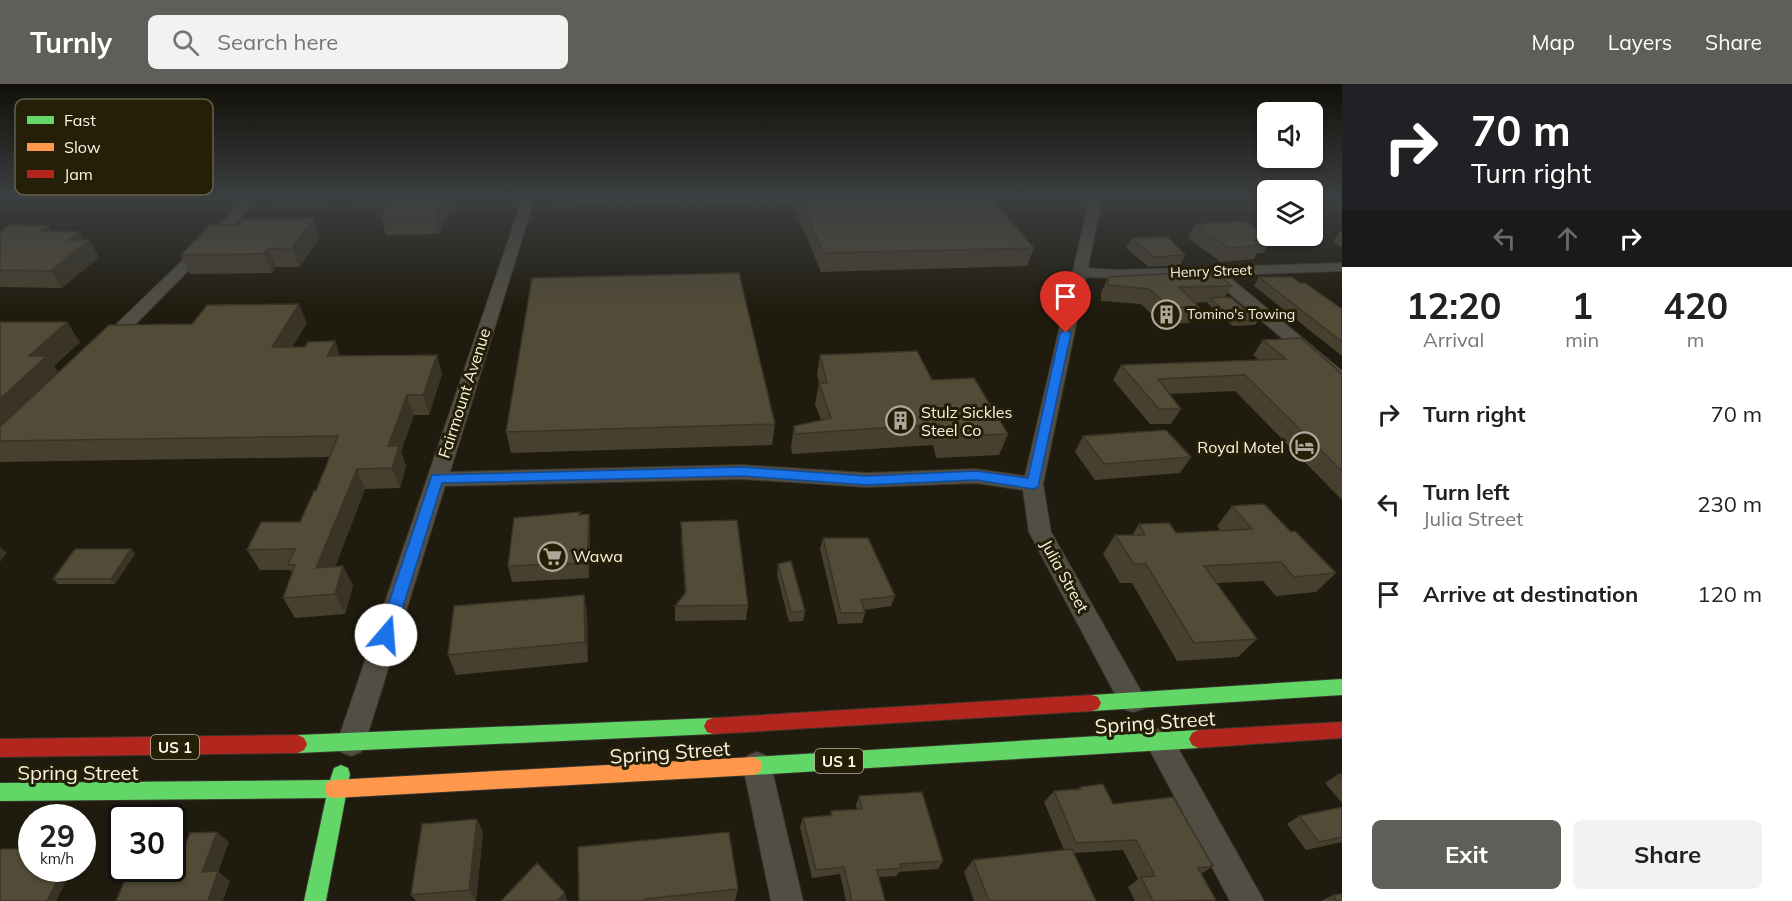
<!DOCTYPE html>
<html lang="en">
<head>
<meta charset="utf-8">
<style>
	:root { --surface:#fff; --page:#f2f2f2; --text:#202124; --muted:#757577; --accent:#5f5e59 }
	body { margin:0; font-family:Mulish,sans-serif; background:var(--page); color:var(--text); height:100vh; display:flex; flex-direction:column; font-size:22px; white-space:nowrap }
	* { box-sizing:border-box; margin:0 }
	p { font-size:20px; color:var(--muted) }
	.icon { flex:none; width:33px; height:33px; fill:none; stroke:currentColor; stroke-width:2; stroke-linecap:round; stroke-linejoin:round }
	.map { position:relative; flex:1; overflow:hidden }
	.details { display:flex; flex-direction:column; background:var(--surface); width:450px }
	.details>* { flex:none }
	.top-card { background:#202124; color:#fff; overflow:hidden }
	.buttons { position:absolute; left:1257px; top:18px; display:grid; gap:12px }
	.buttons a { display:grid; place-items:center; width:66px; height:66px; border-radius:9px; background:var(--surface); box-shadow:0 2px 4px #0004; font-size:30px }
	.speed { position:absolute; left:18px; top:720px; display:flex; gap:12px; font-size:30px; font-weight:700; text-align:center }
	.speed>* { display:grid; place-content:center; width:78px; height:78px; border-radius:50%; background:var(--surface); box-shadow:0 2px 4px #0004; line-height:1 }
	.speed small { font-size:15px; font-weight:400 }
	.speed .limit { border:3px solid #111; border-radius:9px; background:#fff; color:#111 }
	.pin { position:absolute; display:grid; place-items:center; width:51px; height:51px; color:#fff; margin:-62px -26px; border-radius:50% 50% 50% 0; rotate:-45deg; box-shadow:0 0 6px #0007 }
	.pin .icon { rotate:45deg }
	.me { position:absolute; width:66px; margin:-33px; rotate:18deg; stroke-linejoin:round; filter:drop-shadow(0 0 4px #0008) }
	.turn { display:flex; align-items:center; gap:21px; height:126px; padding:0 30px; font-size:27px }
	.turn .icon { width:78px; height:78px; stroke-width:2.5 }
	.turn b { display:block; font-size:42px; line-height:51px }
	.lanes { display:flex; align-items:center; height:57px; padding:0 30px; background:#0003; justify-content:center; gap:30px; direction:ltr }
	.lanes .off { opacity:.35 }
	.eta { display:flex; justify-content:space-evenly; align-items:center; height:102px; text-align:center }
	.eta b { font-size:36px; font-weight:700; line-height:42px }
	.button { display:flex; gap:12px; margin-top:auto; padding:12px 30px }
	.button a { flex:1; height:69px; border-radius:9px; background:var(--accent); color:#fff; font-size:24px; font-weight:700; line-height:69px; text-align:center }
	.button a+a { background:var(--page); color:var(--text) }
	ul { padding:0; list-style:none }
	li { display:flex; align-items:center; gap:18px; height:90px; padding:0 30px }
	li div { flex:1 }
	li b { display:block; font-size:22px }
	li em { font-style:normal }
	header { display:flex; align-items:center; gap:36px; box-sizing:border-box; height:84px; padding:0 30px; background:var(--accent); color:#fff }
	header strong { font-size:28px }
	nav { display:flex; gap:33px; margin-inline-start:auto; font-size:21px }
	.search { width:420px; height:54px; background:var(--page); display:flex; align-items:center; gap:15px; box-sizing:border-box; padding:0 21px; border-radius:9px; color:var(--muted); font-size:22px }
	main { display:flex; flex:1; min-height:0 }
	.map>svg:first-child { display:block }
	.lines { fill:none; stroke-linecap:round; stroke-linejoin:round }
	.street-casing { stroke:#38352c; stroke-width:2 }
	.fast-casing { stroke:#38352c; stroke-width:2 }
	.slow-casing { stroke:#38352c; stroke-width:2 }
	.jam-casing { stroke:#38352c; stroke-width:2 }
	.street { fill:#514e44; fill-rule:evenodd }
	.fast { fill:#63d668; fill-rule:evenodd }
	.slow { fill:#ff974d; fill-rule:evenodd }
	.jam { fill:#b3261e; fill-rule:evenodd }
	.rail-casing { stroke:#5b5850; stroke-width:4.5 }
	.rail { stroke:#261f07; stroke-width:3; stroke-dasharray:9; stroke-linecap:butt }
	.wall { fill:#47402f }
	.shaded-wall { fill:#393426 }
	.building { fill:#524b37; stroke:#393426; stroke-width:1.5 }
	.route { fill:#1a73e8; stroke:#114b97; stroke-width:1.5 }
	.labels { text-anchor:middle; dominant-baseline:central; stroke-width:6; stroke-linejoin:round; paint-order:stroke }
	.far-street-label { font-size:14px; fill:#f9f4e6; stroke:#261f07 }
	.far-poi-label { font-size:14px; fill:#f9f4e6; stroke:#261f07; text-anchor:start }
	.shield { fill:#261f07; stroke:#bab4a3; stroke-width:1.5 }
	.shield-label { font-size:15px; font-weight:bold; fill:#f9f4e6 }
	.street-label { font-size:16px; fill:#f9f4e6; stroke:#261f07 }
	.poi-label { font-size:16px; fill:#f9f4e6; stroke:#261f07; text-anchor:start }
	.near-street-label { font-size:20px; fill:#f9f4e6; stroke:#261f07 }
	.key { fill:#261f07; stroke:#655f4a; stroke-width:1.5 }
	.key-label { font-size:16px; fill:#f9f4e6 }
</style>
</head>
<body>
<header>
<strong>Turnly</strong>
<div class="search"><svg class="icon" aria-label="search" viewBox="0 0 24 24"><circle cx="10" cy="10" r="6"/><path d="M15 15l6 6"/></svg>Search here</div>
<nav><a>Map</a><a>Layers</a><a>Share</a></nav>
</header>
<main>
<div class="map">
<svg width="1342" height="817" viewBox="0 0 1342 817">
	<rect width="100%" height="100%" fill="#1f1b0e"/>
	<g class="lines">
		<defs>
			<path id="street" d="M248,113h13l-149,151h-12l-2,-4 2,-4z
				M523,113h12l-85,275 292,-7 125,8 109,-4 49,7 65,-279h12l-14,71 28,2 226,-7v8l-115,4 115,96v14l-6,-1 -127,-108 -93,2 -30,-1 -43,207 8,48 95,168 -3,9 -10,3 -10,-3 -94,-177 -6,-42 -47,-7 -109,4 -125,-8 -297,7 -80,257 -4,9 -10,4 -10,-4 -4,-9z
				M1159,644l10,4 95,169h-34l-85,-160 4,-9z
				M757,668l10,4 4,10 32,135h-32l-28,-135 4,-10z"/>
			<path id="fast" d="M1342,595v16l-250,16 -6,-2 -3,-6 3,-6 6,-2z
				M713,634l6,2 3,6 -3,6 -6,2 -415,19 -6,-3 -3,-6 3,-6 6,-3z
				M1198,646l6,3 3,6 -3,6 -6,3 -445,27 -7,-3 -2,-6 2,-6 7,-3z
				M341,681l7,3 2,6 -24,127h-22l22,-103 -326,3v-18l330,-3 4,-12z"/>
			<path id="slow" d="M753,673l7,3 2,6 -2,6 -7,3 -419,23 -7,-2 -2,-7 2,-7 7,-2z"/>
			<path id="jam" d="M1092,611l6,2 3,6 -3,6 -6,2 -379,23 -6,-2 -3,-6 3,-6 6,-2z
				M1342,638v16l-144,10 -6,-3 -3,-6 3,-6 6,-3z
				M298,651l6,3 3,6 -3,6 -6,3 -298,4v-18z"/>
		</defs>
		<use href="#street" class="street-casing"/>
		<use href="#fast" class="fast-casing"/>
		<use href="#slow" class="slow-casing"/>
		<use href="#jam" class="jam-casing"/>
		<use href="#street" class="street"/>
		<use href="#fast" class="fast"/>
		<use href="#slow" class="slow"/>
		<use href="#jam" class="jam"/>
		<defs>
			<path id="rail" d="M535,113l47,3h216l37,-3"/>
		</defs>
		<use href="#rail" class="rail-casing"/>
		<use href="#rail" class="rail"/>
	</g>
	<path class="wall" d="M271,113h56l-8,11h-43z
		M357,113h100l-18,37 -53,1 -5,-18 6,-9 -26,1z
		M790,113h200l44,51 -7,18 -206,6z
		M1328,113h14v8z
		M1195,140l77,15 -9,14h-6l-3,6 -33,3 -33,-24z
		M238,141l82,12 -21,30h-23l-4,6 -82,1 -9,-19z
		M51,147l34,9 14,17 -37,31 -62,-1v-55z
		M1339,148h3v15l-9,-5z
		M1131,154l54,17 -5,10 -31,2 -23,-19z
		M1108,193l123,9 -6,11 33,23 -3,5 -22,1 -26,-23 1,-1 -14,1 5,4 -9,16 -28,1 -21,-20 -40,-3v-8z
		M1259,193l41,6 42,26v47l-88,-70z
		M0,238l80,20 -26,24 5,7 248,-50 -15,24h13l30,-6 5,15 97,-1 5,19 -13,41h-15l-13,36 5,15 -6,22 -35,1 -30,78 8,-1 10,20 -8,28 -50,4 -12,-20 9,-26 -2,-2h-30l-13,-20 53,-28 16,-31 14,-34 -330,5z
		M1263,256l79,34v126l-107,-109 -66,3 12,15 -10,15h-21l-37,-44 8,-15 138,-5 -6,-5z
		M820,271l112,25 76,54 -9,21 -63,3 -3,-13 -141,9 -1,-8 3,-20 27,-6 -6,-16 4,-21 -2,-8z
		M775,340l-3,21 -261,8 -5,-21z
		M1083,352l108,21 -11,16 -85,7 -20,-28z
		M1232,422l59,26 45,41 -20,19 -40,4 -13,-15 -46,2 40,56 -19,18 -61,4 -45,-78h-12l-17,-29 12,-19h17l7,-11 37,9 45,-2 -4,-5z
		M589,430l1,16 -1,48 -77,4 -4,-16 72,-51z
		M681,438l67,83 -2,15 -71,1v-15l10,-12 -4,-56z
		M823,454l72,58 -4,10 -27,4 1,3 -3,10 -24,1 -18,-75z
		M131,465l4,5 -20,30h-57l-5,-5z
		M778,480l27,47 -2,10 -14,1 -12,-47z
		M584,511l3,20 1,47 -132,13 -8,-20z
		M1342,690v29l-17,-20 12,-8z
		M1080,703l33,17 100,62 -12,8 15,26 -1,1h-80l-7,-14 10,-8 -15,-29 -49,3 22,48h-122l-10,-29 9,-12 91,-10 -20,-48 10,-11 23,-1z
		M859,712l84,65 -5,8 -39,3 -3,4 -17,1 6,24h-39l-6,-27 -28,4 -12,-51 3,-9 27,-3 1,-4 26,-2 -1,-4z
		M1342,723v35l-36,8 -19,-26 12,-8z
		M477,735l6,13 -7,69h-60l-5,-6z
		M738,805l-3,12h-156z
		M1333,811l9,6h-21z"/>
	<path class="shaded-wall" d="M315,113h12l-8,11z
		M445,113h12l-18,37 -4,-17z
		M313,135l7,18 -21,30 -7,-19z
		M48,142l10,16 -18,-11z
		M80,148l6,11 3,-3 10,17 -37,31 -11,-17 18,-31z
		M268,165l8,18 -4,6 -8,-19z
		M299,220l8,19 -27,44 -8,-20z
		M67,238l13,20 -26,24 7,10 -61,59v-36l29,-43z
		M335,257l7,20 -15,-5z
		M437,271l5,19 -13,41 -6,-20z
		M407,311l7,20 -13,36 5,15 -6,22 -8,-20 -4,-22z
		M357,385l8,20 -38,99 -11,-20z
		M589,430l1,16 -1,48 -2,-15z
		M0,463l7,6 -7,9z
		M131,465l4,5 -20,30 -4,-5z
		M343,482l10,20 -8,28 -10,-20z
		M584,511l3,20 1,47 -3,-20z
		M477,735l6,13 -7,69 -7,-11z
		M217,748l12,10 -14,39 -13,-9z
		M64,784h9l-17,33h-9z
		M218,787l12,10 -7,20h-15z
		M565,809l2,7v1h-10z"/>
	<path class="building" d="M394,113h51l-10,20h-54z
		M799,113h191l44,51 -211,5z
		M313,135l-21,29 -24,1 -4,5 -83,1 29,-30h28l4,-5z
		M1244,137l28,18 -18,1 8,5 -33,3 -34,-24z
		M10,141l38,1 -8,5 40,1 -11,8h20l-38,31 -51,-1v-38z
		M1168,153l17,18 -31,2 -23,-19z
		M1214,187l17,15 -52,1 20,20 -28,1 -22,-19 -41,-4v-8z
		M739,189l36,151 -269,8 26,-154z
		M1259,193h33l8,6h5l37,26v33z
		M1230,213l28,23 -22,1 -26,-23z
		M299,220l-27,43h33l3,-5 27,-1 -8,15 110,-1 -14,40h-16l-19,51h11l-7,22 -35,1 -41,99 27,-2 -8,28 -52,4 12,-33h-7l7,-16 -48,1 14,-28h39l14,-31h2l22,-55 -338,5v-14l109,-102 83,-1 15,-19z
		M0,238h67l-38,34h18l-47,43z
		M1301,254l41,36v97l-97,-96 -87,4 23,30h-22l-38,-44 165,-6 -23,-19z
		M917,267l15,29 42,-2 34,56 -65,3 -4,-13 -144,10 -1,-8 37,-8 -12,-35h8l-7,-28z
		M1166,346l25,27 -87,7 -21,-28z
		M1264,420l27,28 4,-1 41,42 -42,4 -13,-15 -77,4 53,73 -63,4 -48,-79h-12l-19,-29h30l-6,-11 30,-1 7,10 76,-4 -20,-23z
		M580,428l-1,3 10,-1 -2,49 -79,3 6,-48z
		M737,436l11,85 -73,1 11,-14 -5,-70z
		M823,454h45l27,58 -34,4 4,13h-24z
		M75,465h56l-20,30h-58z
		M791,477l14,50 -14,1 -13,-48z
		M584,511l1,47 -137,13 6,-49z
		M1342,690v6l-5,-5z
		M1103,700l10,20 60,-7 40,69 -15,2 18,32 -63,1 -12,-24 14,-1 -19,-36 -60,3 -22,-52 27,-2 -1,-2z
		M922,708l21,69 -43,3 1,4 -24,2 8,31h-33l-8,-34 -28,3 -13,-52 29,-3 -1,-4 31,-2 -3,-13z
		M1342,723v30l-23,5 -20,-26z
		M477,735l-8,71 -58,5 11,-71z
		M217,748l-15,40 16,-1 -10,30h-92l14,-33h42v-18l11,-1 7,-16z
		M729,748l9,57 -93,10v2h-66l-1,-54z
		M0,765h32v19h32l-17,33h-47z
		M1072,765l24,52h-107l-16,-41z
		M537,779l28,30 -8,8h-56z
		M1342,810v7h-5l-4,-6z"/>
	<linearGradient id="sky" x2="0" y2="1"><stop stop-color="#110f08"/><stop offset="0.5" stop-color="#3c3f41"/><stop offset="1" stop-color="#3c3f41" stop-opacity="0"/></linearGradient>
	<rect width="1342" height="227" fill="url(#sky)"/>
	<path class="route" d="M1066,246l5,3 -33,154 -5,2 -57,-9 -109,5 -125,-9 -300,7 -48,152 -2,5 -6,2 -6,-2 -2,-5 54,-160 310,-8 125,9 109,-5 52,7 32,-145z"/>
	<defs>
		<symbol id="building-ring" viewBox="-11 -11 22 22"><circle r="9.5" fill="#261f07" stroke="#ada89a" stroke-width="1.5"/><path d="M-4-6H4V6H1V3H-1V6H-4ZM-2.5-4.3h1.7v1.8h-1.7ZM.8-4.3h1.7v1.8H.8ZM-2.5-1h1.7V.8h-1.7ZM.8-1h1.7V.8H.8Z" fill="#ada89a"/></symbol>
		<symbol id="hotel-ring" viewBox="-11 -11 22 22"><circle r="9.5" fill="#261f07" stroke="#ada89a" stroke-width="1.5"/><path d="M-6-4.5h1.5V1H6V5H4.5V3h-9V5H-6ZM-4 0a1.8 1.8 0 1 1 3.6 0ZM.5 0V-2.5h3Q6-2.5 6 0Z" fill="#ada89a"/></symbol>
		<symbol id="supermarket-ring" viewBox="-11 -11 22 22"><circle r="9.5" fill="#261f07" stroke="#ada89a" stroke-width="1.5"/><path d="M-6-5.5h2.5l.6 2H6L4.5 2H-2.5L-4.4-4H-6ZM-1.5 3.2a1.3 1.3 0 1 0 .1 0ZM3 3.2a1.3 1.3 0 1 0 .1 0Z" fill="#ada89a"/></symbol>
	</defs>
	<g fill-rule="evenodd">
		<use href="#building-ring" x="1150" y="214" width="33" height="33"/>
		<use href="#building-ring" x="884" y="320" width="33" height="33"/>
		<use href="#hotel-ring" x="1288" y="346" width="33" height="33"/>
		<use href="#supermarket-ring" x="536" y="456" width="33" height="33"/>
	</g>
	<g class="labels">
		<g class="far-street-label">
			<text transform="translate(1211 187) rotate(-2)">Henry Street</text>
		</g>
		<g class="far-poi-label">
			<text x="1187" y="230">Tomino's Towing</text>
		</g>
		<g class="shield">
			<rect x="151" y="651" width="48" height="24" rx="4.5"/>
			<rect x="815" y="665" width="48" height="24" rx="4.5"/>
		</g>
		<g class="shield-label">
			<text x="175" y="663">US 1</text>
			<text x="839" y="677">US 1</text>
		</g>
		<g class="street-label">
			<text transform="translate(464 309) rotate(-72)">Fairmount Avenue</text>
			<text transform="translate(1065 492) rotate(61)">Julia Street</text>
		</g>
		<g class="poi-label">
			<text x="921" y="328">Stulz Sickles<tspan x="921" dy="18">Steel Co</tspan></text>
			<text x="1284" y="363" text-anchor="end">Royal Motel</text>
			<text x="573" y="472">Wawa</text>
		</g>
		<g class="near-street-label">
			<text transform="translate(1155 638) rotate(-4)">Spring Street</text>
			<text transform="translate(670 668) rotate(-4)">Spring Street</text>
			<text x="78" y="688">Spring Street</text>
		</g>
	</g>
	<rect x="15" y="15" width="198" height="96" rx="9" class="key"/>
	<rect x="27" y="32" width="27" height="8" fill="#63d668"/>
	<rect x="27" y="59" width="27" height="8" fill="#ff974d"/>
	<rect x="27" y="86" width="27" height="8" fill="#b3261e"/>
	<g class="key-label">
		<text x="64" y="42">Fast</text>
		<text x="64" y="69">Slow</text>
		<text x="64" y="96">Jam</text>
	</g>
</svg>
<div class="buttons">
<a><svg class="icon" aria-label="sound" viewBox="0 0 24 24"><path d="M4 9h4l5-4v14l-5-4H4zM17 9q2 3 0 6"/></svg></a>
<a><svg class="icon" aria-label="layers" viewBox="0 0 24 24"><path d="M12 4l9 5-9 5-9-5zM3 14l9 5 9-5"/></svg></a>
</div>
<div class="speed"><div>29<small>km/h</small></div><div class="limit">30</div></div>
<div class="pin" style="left:1066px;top:249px;background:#d93025"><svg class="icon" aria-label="arrive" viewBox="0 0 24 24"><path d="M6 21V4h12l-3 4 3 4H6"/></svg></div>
<svg class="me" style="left:386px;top:551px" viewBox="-20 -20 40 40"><circle r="19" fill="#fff"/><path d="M0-13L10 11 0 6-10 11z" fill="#1a73e8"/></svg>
</div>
<section class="details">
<div class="top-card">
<div class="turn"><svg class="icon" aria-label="right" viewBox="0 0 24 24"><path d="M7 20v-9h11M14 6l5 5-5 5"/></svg><div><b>70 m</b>Turn right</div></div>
<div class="lanes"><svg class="icon off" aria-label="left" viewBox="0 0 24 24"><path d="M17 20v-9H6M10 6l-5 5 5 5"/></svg><svg class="icon off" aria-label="ahead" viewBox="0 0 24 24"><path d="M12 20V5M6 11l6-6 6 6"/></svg><svg class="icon" aria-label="right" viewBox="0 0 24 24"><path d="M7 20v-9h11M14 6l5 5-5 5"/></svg></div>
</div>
<div class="eta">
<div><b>12:20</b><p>Arrival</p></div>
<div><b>1</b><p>min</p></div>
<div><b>420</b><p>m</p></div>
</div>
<ul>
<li><svg class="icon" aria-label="right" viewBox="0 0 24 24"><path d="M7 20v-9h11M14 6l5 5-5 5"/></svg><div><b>Turn right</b></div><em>70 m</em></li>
<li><svg class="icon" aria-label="left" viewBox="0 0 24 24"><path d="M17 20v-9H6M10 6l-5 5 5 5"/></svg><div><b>Turn left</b><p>Julia Street</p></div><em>230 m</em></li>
<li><svg class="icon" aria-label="arrive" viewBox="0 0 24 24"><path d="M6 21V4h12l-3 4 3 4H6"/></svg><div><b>Arrive at destination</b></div><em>120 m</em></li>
</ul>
<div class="button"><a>Exit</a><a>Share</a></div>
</section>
</main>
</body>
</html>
